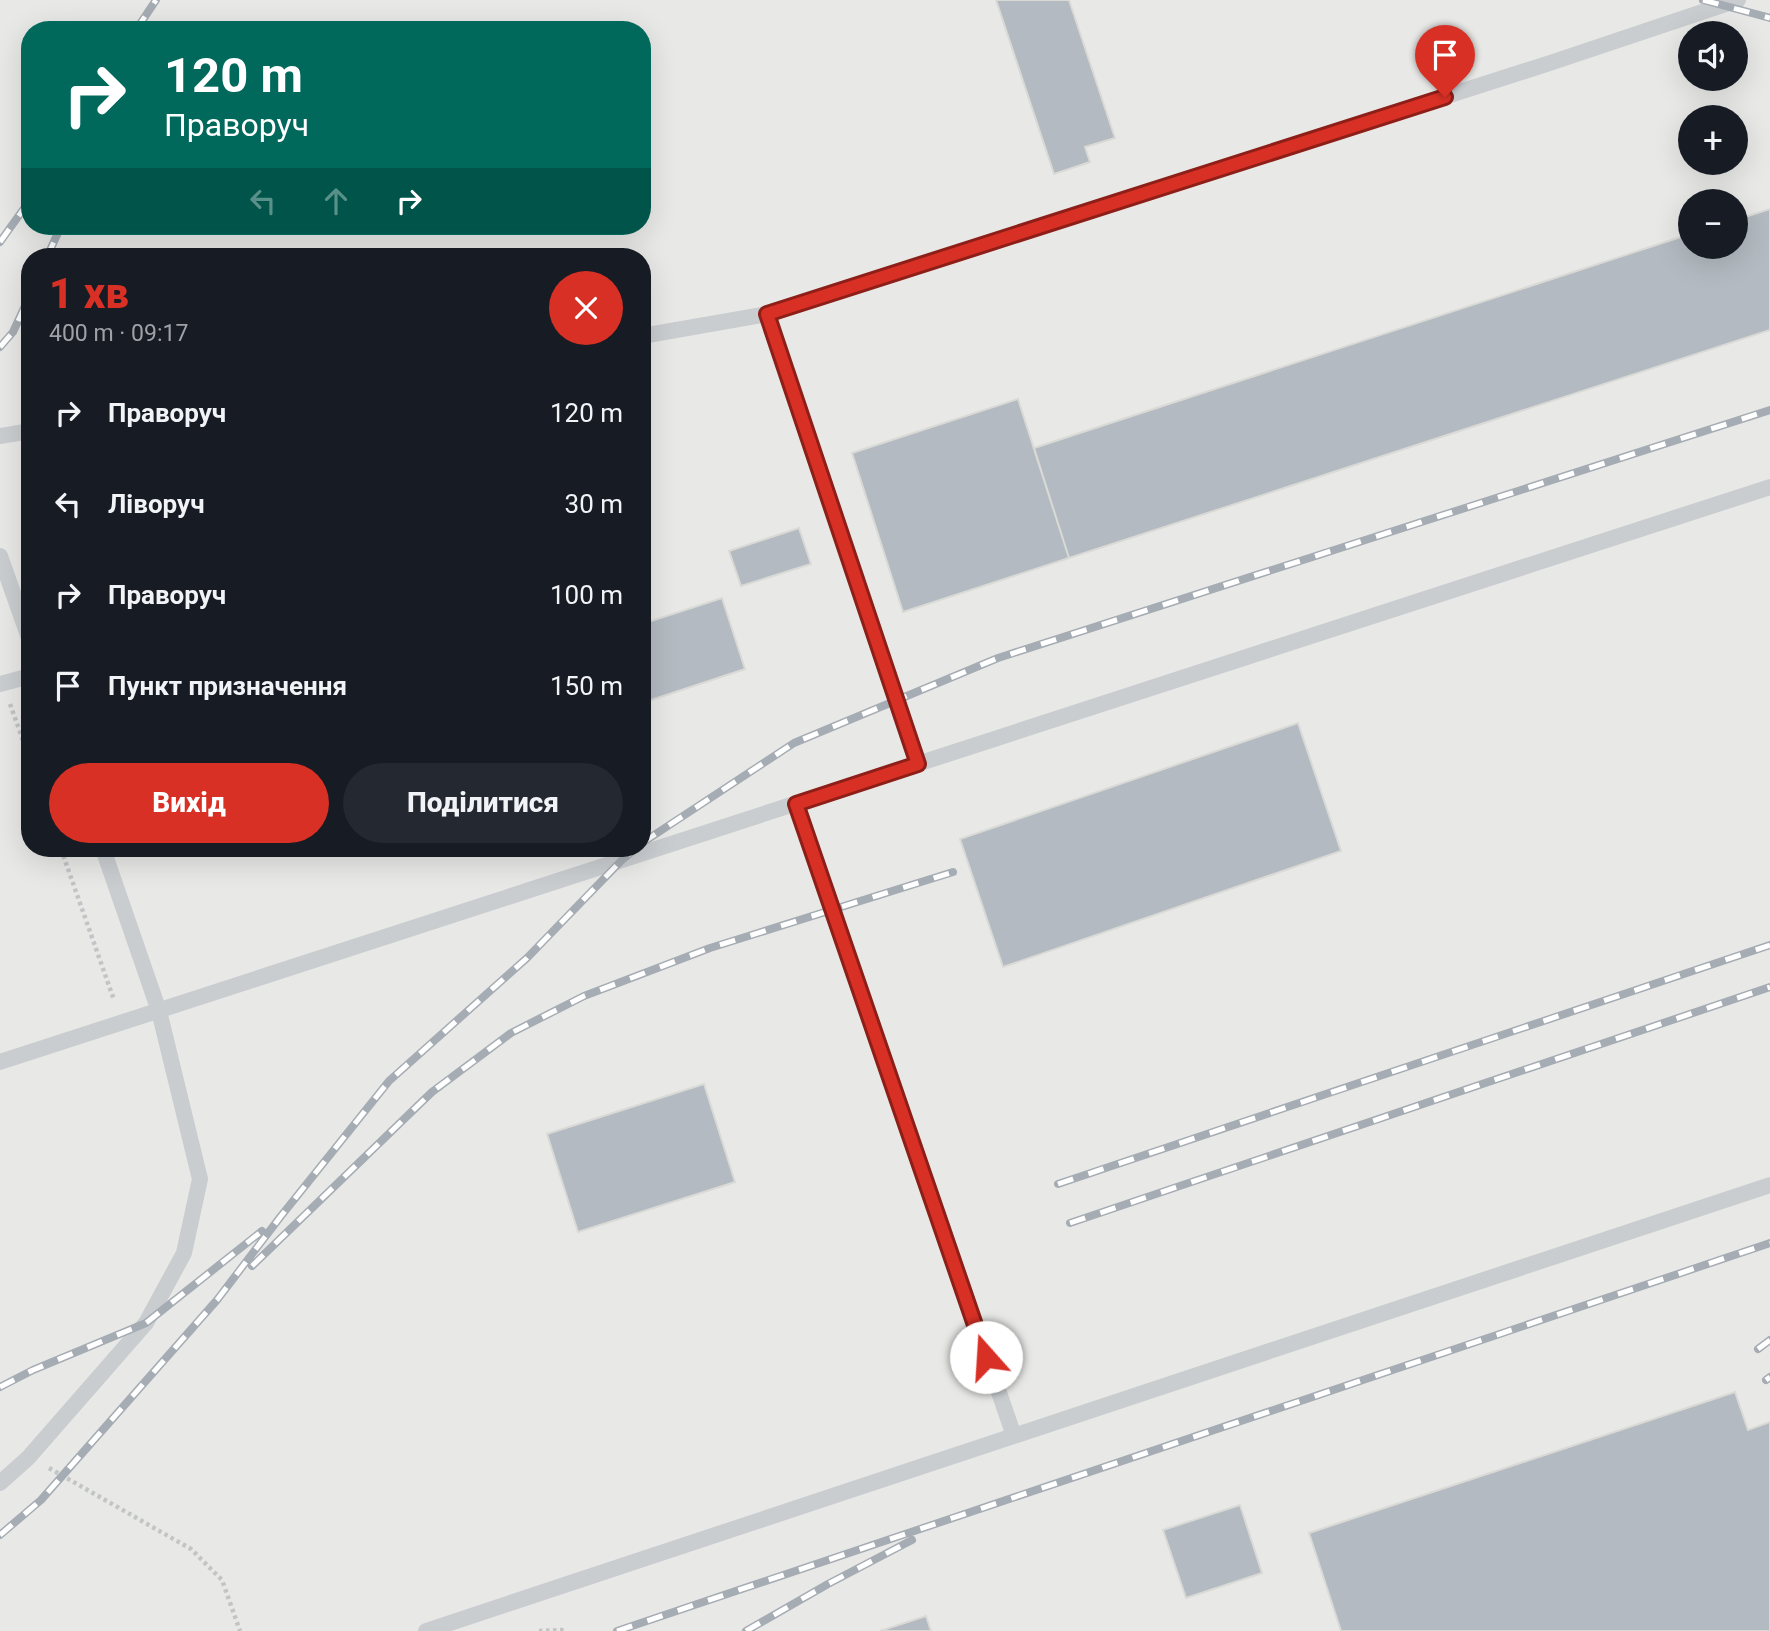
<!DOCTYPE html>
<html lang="uk">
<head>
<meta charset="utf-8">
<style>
	:root { --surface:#171b24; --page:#242831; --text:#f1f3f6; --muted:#9ea1a6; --accent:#d93025 }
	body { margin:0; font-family:Roboto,sans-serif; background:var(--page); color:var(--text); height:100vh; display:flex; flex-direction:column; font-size:26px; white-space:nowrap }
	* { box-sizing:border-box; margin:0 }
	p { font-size:23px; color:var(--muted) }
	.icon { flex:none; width:38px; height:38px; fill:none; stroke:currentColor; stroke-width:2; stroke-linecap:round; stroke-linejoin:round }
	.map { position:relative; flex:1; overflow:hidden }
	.details { position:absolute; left:21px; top:248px; width:630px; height:609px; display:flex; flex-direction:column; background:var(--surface); border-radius:28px; box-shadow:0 7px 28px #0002 }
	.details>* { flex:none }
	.hud { position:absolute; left:21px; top:21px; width:630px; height:214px; border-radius:28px; box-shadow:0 7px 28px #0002; background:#00695c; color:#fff; overflow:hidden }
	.fabs { position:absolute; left:1678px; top:21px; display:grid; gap:14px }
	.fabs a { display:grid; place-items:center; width:70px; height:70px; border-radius:50%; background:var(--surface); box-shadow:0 7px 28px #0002; font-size:35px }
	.pin { position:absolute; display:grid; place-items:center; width:60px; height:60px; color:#fff; margin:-72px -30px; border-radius:50% 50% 50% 0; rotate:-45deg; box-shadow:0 0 7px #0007 }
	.pin .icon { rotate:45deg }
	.me { position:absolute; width:77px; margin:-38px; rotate:341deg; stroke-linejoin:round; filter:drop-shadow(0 0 5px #0008) }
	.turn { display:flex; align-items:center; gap:24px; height:147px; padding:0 28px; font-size:32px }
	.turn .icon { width:91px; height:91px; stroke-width:2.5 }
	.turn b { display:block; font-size:49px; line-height:60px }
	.lanes { display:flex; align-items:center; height:66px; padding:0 28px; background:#0003; justify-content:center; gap:35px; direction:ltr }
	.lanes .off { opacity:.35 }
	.round { display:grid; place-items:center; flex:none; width:74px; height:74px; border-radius:37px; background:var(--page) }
	.summary { display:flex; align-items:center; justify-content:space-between; height:119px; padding:0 28px }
	h1 { font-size:42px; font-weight:800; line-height:52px; color:var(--accent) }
	.primary-button { display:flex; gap:14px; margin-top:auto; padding:14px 28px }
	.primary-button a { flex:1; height:80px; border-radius:42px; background:var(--accent); color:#fff; font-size:28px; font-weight:800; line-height:80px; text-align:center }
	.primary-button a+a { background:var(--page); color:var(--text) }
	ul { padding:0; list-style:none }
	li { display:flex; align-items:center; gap:21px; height:91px; padding:0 28px }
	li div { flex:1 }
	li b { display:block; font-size:26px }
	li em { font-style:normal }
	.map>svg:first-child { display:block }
	.built { fill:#e8e9e7; fill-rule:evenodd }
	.building { fill:#b3bac1; stroke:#d9d9d6; stroke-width:2 }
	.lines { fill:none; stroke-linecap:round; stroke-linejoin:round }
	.path { stroke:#c2c4c6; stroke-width:4.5; stroke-dasharray:3.5 3.5; stroke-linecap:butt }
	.lane { stroke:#cacdd0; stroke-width:16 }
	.rail-casing { stroke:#a6acb3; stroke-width:8 }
	.rail { stroke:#fff; stroke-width:5; stroke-dasharray:16; stroke-linecap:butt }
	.route-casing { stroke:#8d1f18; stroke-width:18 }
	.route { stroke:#d93025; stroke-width:12 }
</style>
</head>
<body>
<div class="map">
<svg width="1770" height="1631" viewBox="0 0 1770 1631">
	<rect width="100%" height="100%" fill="#f7f8f4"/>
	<path class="built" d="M0,0h1770v1631h-1770zM30,30h612v196h-612zM1690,33h46v46h-46zM1690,117h46v46h-46zM1690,201h46v46h-46zM30,257h612v592h-612z"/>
	<path class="building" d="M996,0h73l46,138 -30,9 5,15 -36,12z
		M1770,209v121l-701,228 -35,-110 656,-214v13h46v-27z
		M1018,399l51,159 -166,54 -51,-159z
		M799,528l12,36 -70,22 -12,-35z
		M722,598l23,71 -103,34v-79z
		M1298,723l43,128 -338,116 -43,-128z
		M704,1084l31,98 -157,50 -31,-98z
		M1735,1392l13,38 22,-8v209h-429l-32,-98z
		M1240,1505l22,68 -76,25 -23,-68z
		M926,1616l5,15h-51z"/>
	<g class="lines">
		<path class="path" d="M10,704l20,56
			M61,849l53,151
			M49,1468l142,81 31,31 18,51
			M539,1631l23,-1 4,1"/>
		<path class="lane" d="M767,314l151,450
			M642,336l125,-22 783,-251 188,-63
			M0,436l30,-5
			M0,556l30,85
			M0,684l30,-8
			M796,804l218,632
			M0,1062l1770,-575
			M0,1483l28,-25 118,-135 38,-70 16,-74 -41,-168 -56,-162
			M426,1631l1344,-446"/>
		<defs>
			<path id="rail" d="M1703,0l67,18
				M136,30l20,-30
				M0,242l30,-42
				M47,257l14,-31
				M0,347l13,-15 17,-37
				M642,843l152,-100 204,-85 772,-248
				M1058,1184l712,-239
				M1070,1223l700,-236
				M252,1266l180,-174 79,-59 73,-37 126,-48 243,-76
				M1758,1349l12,-9
				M1766,1380l4,-3
				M0,1387l33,-17 113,-47 116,-92
				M0,1535l41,-35 176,-200 64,-84 108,-135 138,-123 95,-98 13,-11
				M617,1631l1153,-388
				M746,1631l82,-47 84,-44"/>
		</defs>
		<use href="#rail" class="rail-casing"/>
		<use href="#rail" class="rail"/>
	</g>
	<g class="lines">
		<defs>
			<path id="route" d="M986,1357l-190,-553 122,-40 -151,-450 678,-217"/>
		</defs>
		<use href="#route" class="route-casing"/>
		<use href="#route" class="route"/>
	</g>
</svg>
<div class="fabs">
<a><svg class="icon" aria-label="sound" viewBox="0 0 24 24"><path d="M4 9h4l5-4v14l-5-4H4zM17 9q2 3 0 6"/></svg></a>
<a>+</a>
<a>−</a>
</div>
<div class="pin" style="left:1445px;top:97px;background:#d93025"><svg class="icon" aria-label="arrive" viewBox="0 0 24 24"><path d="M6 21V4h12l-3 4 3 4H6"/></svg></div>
<svg class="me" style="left:986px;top:1357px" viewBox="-20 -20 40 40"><circle r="19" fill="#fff"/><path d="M0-13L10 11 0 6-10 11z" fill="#d93025"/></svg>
<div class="hud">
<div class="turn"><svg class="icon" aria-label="right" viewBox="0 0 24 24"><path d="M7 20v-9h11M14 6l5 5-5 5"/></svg><div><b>120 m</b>Праворуч</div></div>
<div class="lanes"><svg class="icon off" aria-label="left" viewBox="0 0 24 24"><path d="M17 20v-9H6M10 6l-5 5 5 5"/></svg><svg class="icon off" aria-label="ahead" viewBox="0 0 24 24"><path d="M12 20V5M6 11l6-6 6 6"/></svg><svg class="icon" aria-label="right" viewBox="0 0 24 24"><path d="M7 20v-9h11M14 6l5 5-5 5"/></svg></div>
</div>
<section class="details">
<div class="summary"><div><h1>1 хв</h1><p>400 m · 09:17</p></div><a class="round" style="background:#d93025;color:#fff"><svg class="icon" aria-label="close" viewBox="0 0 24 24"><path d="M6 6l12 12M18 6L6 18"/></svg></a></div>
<ul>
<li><svg class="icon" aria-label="right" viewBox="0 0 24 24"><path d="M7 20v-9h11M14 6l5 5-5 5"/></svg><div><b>Праворуч</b></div><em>120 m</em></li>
<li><svg class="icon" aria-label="left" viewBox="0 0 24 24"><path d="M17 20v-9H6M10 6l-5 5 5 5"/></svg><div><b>Ліворуч</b></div><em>30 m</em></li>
<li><svg class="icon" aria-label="right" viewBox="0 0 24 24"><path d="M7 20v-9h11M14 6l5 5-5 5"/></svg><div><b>Праворуч</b></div><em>100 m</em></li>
<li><svg class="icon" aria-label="arrive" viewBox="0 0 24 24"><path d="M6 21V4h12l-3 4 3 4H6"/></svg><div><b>Пункт призначення</b></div><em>150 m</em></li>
</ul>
<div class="primary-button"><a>Вихід</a><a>Поділитися</a></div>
</section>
</div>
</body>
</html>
